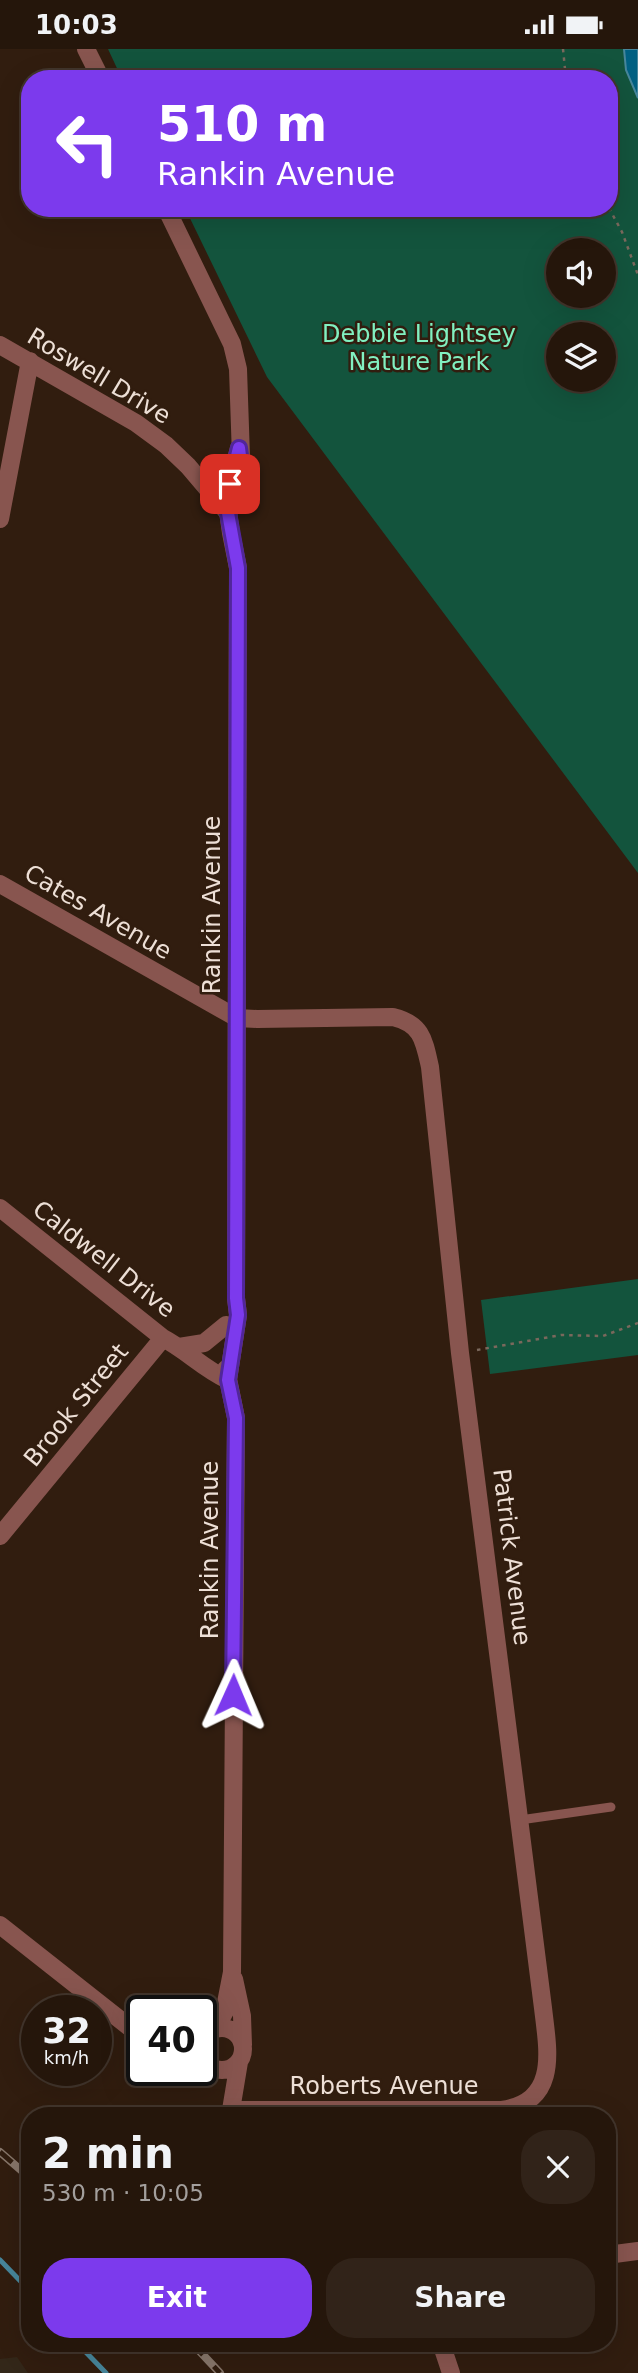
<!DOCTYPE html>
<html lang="en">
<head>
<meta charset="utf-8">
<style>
	:root { --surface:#25160b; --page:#312319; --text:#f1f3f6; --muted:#a39f9d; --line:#42352c; --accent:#7c3aed }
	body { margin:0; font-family:"DejaVu Sans",sans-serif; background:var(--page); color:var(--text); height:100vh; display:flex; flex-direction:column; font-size:26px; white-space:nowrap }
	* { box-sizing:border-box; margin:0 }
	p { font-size:23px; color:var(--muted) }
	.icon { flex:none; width:38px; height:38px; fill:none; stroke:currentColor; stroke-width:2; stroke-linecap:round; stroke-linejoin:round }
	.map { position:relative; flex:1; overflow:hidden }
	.drawer { position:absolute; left:21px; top:2058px; width:595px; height:245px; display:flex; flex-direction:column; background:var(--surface); border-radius:28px; box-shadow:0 7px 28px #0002,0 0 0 2px var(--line) }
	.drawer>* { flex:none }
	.banner { position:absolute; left:21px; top:21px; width:597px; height:147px; border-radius:28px; box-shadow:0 7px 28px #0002,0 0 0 2px var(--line); background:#7c3aed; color:#fff; overflow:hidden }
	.fabs { position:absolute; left:546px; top:189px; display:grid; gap:14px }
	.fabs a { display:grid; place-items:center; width:70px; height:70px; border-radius:50%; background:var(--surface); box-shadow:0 7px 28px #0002,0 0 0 2px var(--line); font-size:35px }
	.speed { position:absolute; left:21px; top:1946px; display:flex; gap:14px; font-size:35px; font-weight:700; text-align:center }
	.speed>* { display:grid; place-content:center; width:91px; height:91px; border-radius:50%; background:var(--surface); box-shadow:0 7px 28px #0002,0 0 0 2px var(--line); line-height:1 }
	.speed small { font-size:18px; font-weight:400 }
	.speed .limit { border:4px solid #111; border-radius:10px; background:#fff; color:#111 }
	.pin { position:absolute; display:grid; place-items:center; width:60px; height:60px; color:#fff; margin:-30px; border-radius:14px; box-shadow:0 4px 10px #0006 }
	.me { position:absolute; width:77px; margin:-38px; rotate:1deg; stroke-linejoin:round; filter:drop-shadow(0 0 5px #0008) }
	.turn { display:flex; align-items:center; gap:24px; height:147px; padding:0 21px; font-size:32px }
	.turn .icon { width:91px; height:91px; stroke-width:2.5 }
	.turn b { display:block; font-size:49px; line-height:60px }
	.round { display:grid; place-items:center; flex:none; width:74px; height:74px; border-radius:28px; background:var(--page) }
	.headline { display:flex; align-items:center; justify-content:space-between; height:119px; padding:0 21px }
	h1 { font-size:42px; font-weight:800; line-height:52px }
	.cta { display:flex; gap:14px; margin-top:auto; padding:14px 21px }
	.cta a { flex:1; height:80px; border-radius:28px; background:var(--accent); color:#fff; font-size:28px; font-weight:800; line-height:80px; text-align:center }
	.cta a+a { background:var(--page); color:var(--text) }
	.status { display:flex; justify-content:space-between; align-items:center; height:49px; padding:0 35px; background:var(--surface); direction:ltr }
	.status svg { height:19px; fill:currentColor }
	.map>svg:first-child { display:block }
	.industrial { fill:#332719 }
	.green { fill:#13543d; fill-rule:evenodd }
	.water { fill:#006082; stroke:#47869b; stroke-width:2 }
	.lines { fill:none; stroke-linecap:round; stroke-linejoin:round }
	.stream { stroke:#47869b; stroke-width:5 }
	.path { stroke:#7a685c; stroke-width:2.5; stroke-dasharray:3.5 5; stroke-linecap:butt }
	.service { stroke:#88554f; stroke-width:9 }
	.minor { stroke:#88554f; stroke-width:18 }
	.tertiary { stroke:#88554f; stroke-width:18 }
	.rail-casing { stroke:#87766a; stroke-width:8 }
	.rail { stroke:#311d0f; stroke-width:5; stroke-dasharray:16; stroke-linecap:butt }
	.route-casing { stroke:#51269a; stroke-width:18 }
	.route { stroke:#7c3aed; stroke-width:12 }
	.labels { text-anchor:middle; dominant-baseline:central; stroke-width:5; stroke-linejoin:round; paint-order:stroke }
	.park-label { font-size:24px; fill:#81f0c1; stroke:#311d0f }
	.street-label { font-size:24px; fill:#eddfd6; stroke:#311d0f }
</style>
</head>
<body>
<div class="status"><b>10:03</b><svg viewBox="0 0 49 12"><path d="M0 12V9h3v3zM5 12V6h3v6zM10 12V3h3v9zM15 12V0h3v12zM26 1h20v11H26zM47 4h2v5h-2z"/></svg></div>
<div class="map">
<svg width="638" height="2324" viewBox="0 0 638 2324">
	<rect width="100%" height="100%" fill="#311d0f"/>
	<path class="industrial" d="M17,2308l11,16h-28v-14z"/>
	<path class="green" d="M108,0h530v824l-371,-496 -82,-169h424v-129h-487zM558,201h46v46h-46zM558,285h46v46h-46z
		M638,1230v76l-148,19 -9,-74z"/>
	<path class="water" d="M624,0h14v49l-12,-28z"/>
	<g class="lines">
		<path class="stream" d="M0,2211l30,31
			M77,2294l29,30"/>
		<path class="path" d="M563,0l3,30
			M609,159l13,24 16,43
			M477,1301l84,-15 42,1 35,-13"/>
		<path class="service" d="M520,1771l91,-13"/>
		<path class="minor" d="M0,296l136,78 30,22 22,21 40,47
			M0,470l30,-158
			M0,835l237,134 20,1 136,-2c29,7 31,23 37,50l30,286 83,655c5,43 16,93 -41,102h-272
			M0,1159l163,130c23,12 41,31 65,42
			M179,1298l25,-4 22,-18
			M0,1487l163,-198
			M441,2294l10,30"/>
		<path class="tertiary" d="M86,0l15,30
			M166,159l66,136 6,25 3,88
			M228,1331l10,-65 -2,-17 2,-730 -7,-35 -5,-36 13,-49
			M0,1876l142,112
			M234,1930l8,37 1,29
			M201 2000a21 21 0 1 1 42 0a21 21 0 1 1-42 0Z
			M216,1980l8,-16 8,-41 4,-554 -10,-49
			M230,2067l9,-54
			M607,2206l31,-4"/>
		<defs>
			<path id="rail" d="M0,2103l30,26
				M192,2294l28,30"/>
		</defs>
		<use href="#rail" class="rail-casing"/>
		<use href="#rail" class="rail"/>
	</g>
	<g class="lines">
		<defs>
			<path id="route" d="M230,435l9,-36c4,24 3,44 -11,65l10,55 -2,730 2,17 -10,65 8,38 -3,277"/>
		</defs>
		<use href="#route" class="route-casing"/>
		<use href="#route" class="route"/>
	</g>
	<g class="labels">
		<g class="park-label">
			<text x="419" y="285">Debbie Lightsey<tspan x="419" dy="28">Nature Park</tspan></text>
		</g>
		<g class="street-label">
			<text transform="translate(99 327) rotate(31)">Roswell Drive</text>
			<text transform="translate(212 856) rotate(-90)">Rankin Avenue</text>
			<text transform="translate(98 863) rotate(30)">Cates Avenue</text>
			<text transform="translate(104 1210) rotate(38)">Caldwell Drive</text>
			<text transform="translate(76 1356) rotate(-51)">Brook Street</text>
			<text transform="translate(210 1501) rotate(-90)">Rankin Avenue</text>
			<text transform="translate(512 1508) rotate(83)">Patrick Avenue</text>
			<text x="384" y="2037">Roberts Avenue</text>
		</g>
	</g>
</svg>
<div class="fabs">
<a><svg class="icon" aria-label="sound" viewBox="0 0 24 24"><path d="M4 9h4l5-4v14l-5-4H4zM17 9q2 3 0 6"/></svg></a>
<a><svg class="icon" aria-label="layers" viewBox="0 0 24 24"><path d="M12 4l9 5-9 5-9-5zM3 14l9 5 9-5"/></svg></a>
</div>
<div class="speed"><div>32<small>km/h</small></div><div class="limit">40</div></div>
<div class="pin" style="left:230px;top:435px;background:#d93025"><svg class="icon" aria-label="arrive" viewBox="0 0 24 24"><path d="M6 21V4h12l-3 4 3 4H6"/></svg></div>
<svg class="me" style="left:233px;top:1646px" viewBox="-20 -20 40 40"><path d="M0-17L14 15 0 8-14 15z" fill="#7c3aed" stroke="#fff" stroke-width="4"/></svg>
<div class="banner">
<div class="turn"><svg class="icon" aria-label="left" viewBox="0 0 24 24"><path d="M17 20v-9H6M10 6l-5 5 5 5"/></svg><div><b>510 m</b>Rankin Avenue</div></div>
</div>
<section class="drawer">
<div class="headline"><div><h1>2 min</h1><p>530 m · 10:05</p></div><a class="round"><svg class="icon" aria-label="close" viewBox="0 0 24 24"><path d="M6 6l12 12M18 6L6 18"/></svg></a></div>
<div class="cta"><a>Exit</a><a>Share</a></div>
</section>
</div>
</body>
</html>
